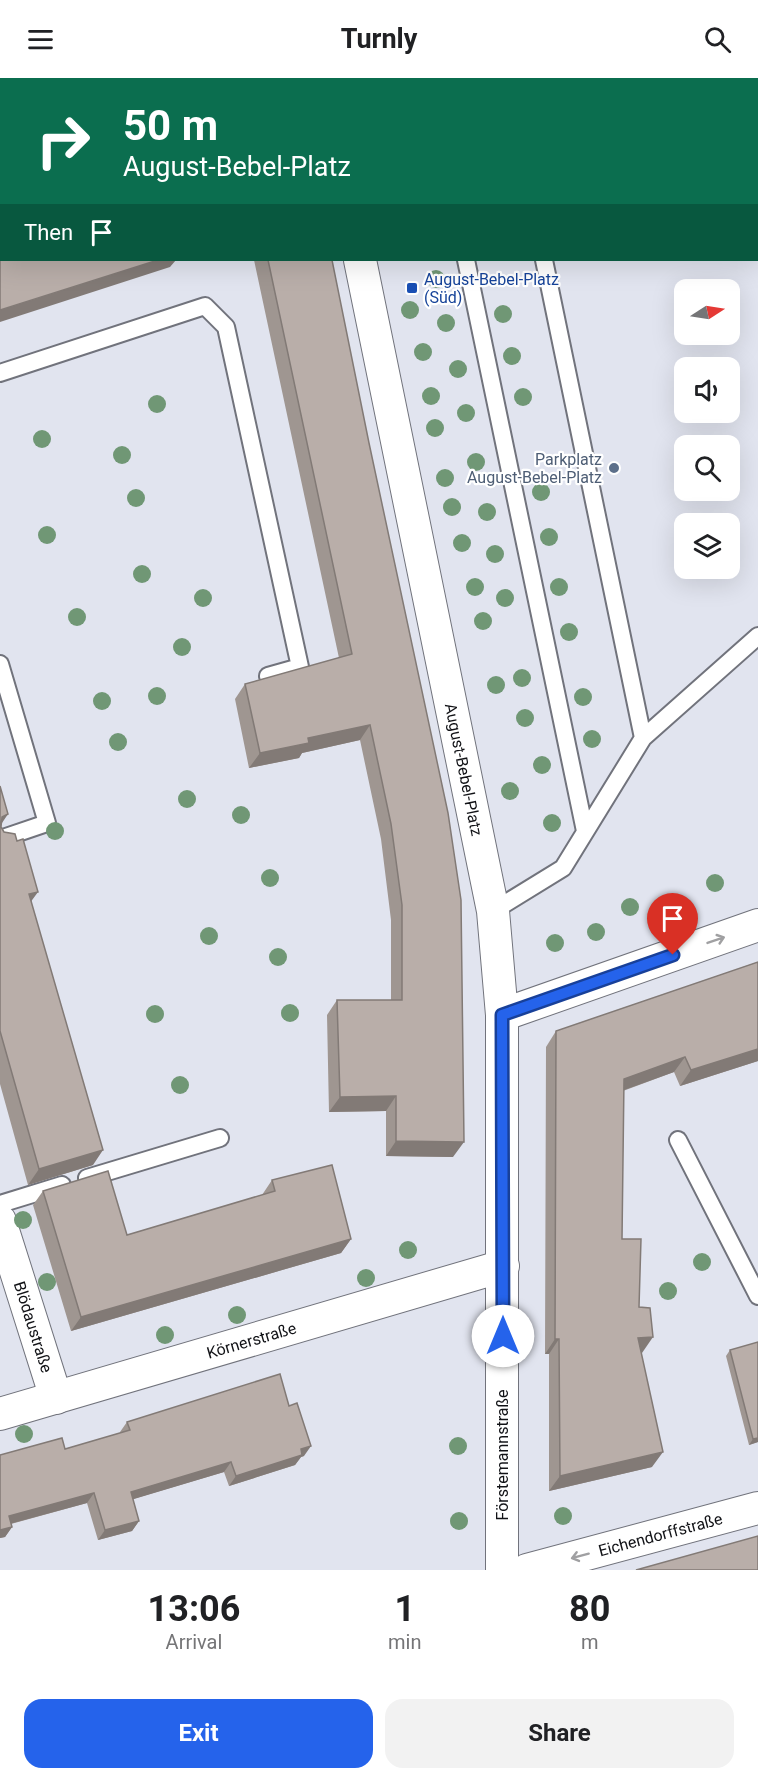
<!DOCTYPE html>
<html lang="en">
<head>
<meta charset="utf-8">
<style>
	:root { --surface:#fff; --page:#f2f2f2; --text:#202124; --muted:#757577; --accent:#2563eb }
	body { margin:0; font-family:Roboto,sans-serif; background:var(--page); color:var(--text); height:100vh; display:flex; flex-direction:column; font-size:22px; white-space:nowrap }
	* { box-sizing:border-box; margin:0 }
	p { font-size:20px; color:var(--muted) }
	.icon { flex:none; width:33px; height:33px; fill:none; stroke:currentColor; stroke-width:2; stroke-linecap:round; stroke-linejoin:round }
	.map { position:relative; height:1492px; overflow:hidden }
	.drawer { display:flex; flex-direction:column; background:var(--surface); flex:1 }
	.drawer>* { flex:none }
	.banner { position:absolute; left:0px; top:0px; width:759px; height:183px; box-shadow:0 6px 24px #0002; background:#0b6e4f; color:#fff; overflow:hidden }
	.needle { width:39px; rotate:78deg }
	.tools { position:absolute; left:674px; top:201px; display:grid; gap:12px }
	.tools a { display:grid; place-items:center; width:66px; height:66px; border-radius:12px; background:var(--surface); box-shadow:0 6px 24px #0002; font-size:30px }
	.pin { position:absolute; display:grid; place-items:center; width:51px; height:51px; color:#fff; margin:-62px -26px; border-radius:50% 50% 50% 0; rotate:-45deg; box-shadow:0 0 6px #0007 }
	.pin .icon { rotate:45deg }
	.me { position:absolute; width:66px; margin:-33px; rotate:0deg; stroke-linejoin:round; filter:drop-shadow(0 0 4px #0008) }
	.turn { display:flex; align-items:center; gap:21px; height:126px; padding:0 24px; font-size:27px }
	.turn .icon { width:78px; height:78px; stroke-width:2.5 }
	.turn b { display:block; font-size:42px; line-height:51px }
	.then { display:flex; align-items:center; height:57px; padding:0 24px; background:#0003; gap:12px; font-size:22px }
	.eta { display:flex; justify-content:space-evenly; align-items:center; height:102px; text-align:center }
	.eta b { font-size:36px; font-weight:700; line-height:42px }
	.cta { display:flex; gap:12px; margin-top:auto; padding:12px 24px }
	.cta a { flex:1; height:69px; border-radius:18px; background:var(--accent); color:#fff; font-size:24px; font-weight:700; line-height:69px; text-align:center }
	.cta a+a { background:var(--page); color:var(--text) }
	header { display:flex; justify-content:space-between; align-items:center; height:78px; padding:0 24px; background:var(--surface); font-size:27px; font-weight:700 }
	.map>svg:first-child { display:block }
	.lines { fill:none; stroke-linecap:round; stroke-linejoin:round }
	.service-casing { stroke:#71737c; stroke-width:20 }
	.minor-casing { stroke:#71737c; stroke-width:34 }
	.secondary-casing { stroke:#71737c; stroke-width:36 }
	.path { stroke:#9d9fa8; stroke-width:4; stroke-dasharray:3 4.5; stroke-linecap:butt }
	.service { stroke:#fff; stroke-width:16 }
	.minor { stroke:#fff; stroke-width:32 }
	.secondary { stroke:#fff; stroke-width:33 }
	.tree { fill:#709775 }
	.wall { fill:#9f9691 }
	.shaded-wall { fill:#827a76 }
	.building { fill:#b9aea9; stroke:#827a76; stroke-width:1.5 }
	.oneway { stroke:#a0a0a2 }
	.route-casing { stroke:#184099; stroke-width:15 }
	.route { stroke:#2563eb; stroke-width:10 }
	.transit-dot { fill:#1a4fb4; stroke:#fff; stroke-width:2 }
	.service-dot { fill:#5c6f8a; stroke:#fff; stroke-width:2 }
	.labels { text-anchor:middle; dominant-baseline:central; stroke-width:4.5; stroke-linejoin:round; paint-order:stroke }
	.transit-label { font-size:16px; fill:#164399; stroke:#fff; text-anchor:start }
	.service-label { font-size:16px; fill:#4e5e75; stroke:#fff; text-anchor:end }
	.street-label { font-size:16px; fill:#111216; stroke:#fff }
</style>
</head>
<body>
<header><svg class="icon" aria-label="menu" viewBox="0 0 24 24"><path d="M4 6h16M4 12h16M4 18h16"/></svg>Turnly<svg class="icon" aria-label="search" viewBox="0 0 24 24"><circle cx="10" cy="10" r="6"/><path d="M15 15l6 6"/></svg></header>
<div class="map">
<svg width="758" height="1492" viewBox="0 0 758 1492">
	<rect width="100%" height="100%" fill="#e1e4ef"/>
	<g class="lines">
		<defs>
			<path id="service" d="M466,182l119,571
				M544,182l99,478
				M0,295l205,-67 21,21 74,340 -32,9
				M0,586l47,159 -47,16
				M493,833l70,-43 80,-130 115,-102
				M678,1062l80,156
				M87,1100l133,-40
				M0,1126l62,-19"/>
			<g id="minor">
				<path d="M323,0l1,2"/>
				<path id="s1" d="M360,182l133,651 9,104v555"/>
				<path d="M502,937l256,-90"/>
				<path id="s2" d="M0,1143l56,177"/>
				<path id="s3" d="M0,1336l503,-148"/>
				<path id="s4" d="M527,1492l231,-62"/>
			</g>
			<path id="secondary" d="M246,2l3,-2
				M0,98h2"/>
		</defs>
		<use href="#service" class="service-casing"/>
		<use href="#minor" class="minor-casing"/>
		<use href="#secondary" class="secondary-casing"/>
		<path class="path" d="M402,0v2
			M479,0l1,2
			M689,0l1,2"/>
		<use href="#service" class="service"/>
		<use href="#minor" class="minor"/>
		<use href="#secondary" class="secondary"/>
	</g>
	<g class="tree">
		<circle cx="436" cy="201" r="9"/>
		<circle cx="410" cy="232" r="9"/>
		<circle cx="503" cy="236" r="9"/>
		<circle cx="446" cy="245" r="9"/>
		<circle cx="423" cy="274" r="9"/>
		<circle cx="512" cy="278" r="9"/>
		<circle cx="458" cy="291" r="9"/>
		<circle cx="431" cy="318" r="9"/>
		<circle cx="523" cy="319" r="9"/>
		<circle cx="157" cy="326" r="9"/>
		<circle cx="466" cy="335" r="9"/>
		<circle cx="435" cy="350" r="9"/>
		<circle cx="42" cy="361" r="9"/>
		<circle cx="122" cy="377" r="9"/>
		<circle cx="476" cy="384" r="9"/>
		<circle cx="445" cy="400" r="9"/>
		<circle cx="541" cy="414" r="9"/>
		<circle cx="136" cy="420" r="9"/>
		<circle cx="452" cy="429" r="9"/>
		<circle cx="487" cy="434" r="9"/>
		<circle cx="47" cy="457" r="9"/>
		<circle cx="549" cy="459" r="9"/>
		<circle cx="462" cy="465" r="9"/>
		<circle cx="495" cy="476" r="9"/>
		<circle cx="142" cy="496" r="9"/>
		<circle cx="475" cy="509" r="9"/>
		<circle cx="559" cy="509" r="9"/>
		<circle cx="203" cy="520" r="9"/>
		<circle cx="505" cy="520" r="9"/>
		<circle cx="77" cy="539" r="9"/>
		<circle cx="483" cy="543" r="9"/>
		<circle cx="569" cy="554" r="9"/>
		<circle cx="182" cy="569" r="9"/>
		<circle cx="522" cy="600" r="9"/>
		<circle cx="496" cy="607" r="9"/>
		<circle cx="157" cy="618" r="9"/>
		<circle cx="583" cy="619" r="9"/>
		<circle cx="102" cy="623" r="9"/>
		<circle cx="525" cy="640" r="9"/>
		<circle cx="592" cy="661" r="9"/>
		<circle cx="118" cy="664" r="9"/>
		<circle cx="542" cy="687" r="9"/>
		<circle cx="510" cy="713" r="9"/>
		<circle cx="187" cy="721" r="9"/>
		<circle cx="241" cy="737" r="9"/>
		<circle cx="552" cy="745" r="9"/>
		<circle cx="55" cy="753" r="9"/>
		<circle cx="270" cy="800" r="9"/>
		<circle cx="715" cy="805" r="9"/>
		<circle cx="630" cy="829" r="9"/>
		<circle cx="596" cy="854" r="9"/>
		<circle cx="209" cy="858" r="9"/>
		<circle cx="555" cy="865" r="9"/>
		<circle cx="278" cy="879" r="9"/>
		<circle cx="290" cy="935" r="9"/>
		<circle cx="155" cy="936" r="9"/>
		<circle cx="180" cy="1007" r="9"/>
		<circle cx="23" cy="1142" r="9"/>
		<circle cx="408" cy="1172" r="9"/>
		<circle cx="702" cy="1184" r="9"/>
		<circle cx="366" cy="1200" r="9"/>
		<circle cx="47" cy="1204" r="9"/>
		<circle cx="668" cy="1213" r="9"/>
		<circle cx="237" cy="1237" r="9"/>
		<circle cx="165" cy="1257" r="9"/>
		<circle cx="24" cy="1356" r="9"/>
		<circle cx="458" cy="1368" r="9"/>
		<circle cx="563" cy="1438" r="9"/>
		<circle cx="459" cy="1443" r="9"/>
	</g>
	<path class="wall" d="M254,182h78l121,897 -67,-1v-45l-57,1 -2,-97 10,-15h54v-80l-10,-81 -21,-99 -58,13 -3,5 -50,10 -14,-69 10,-15 94,-26z
		M0,708l1,41 30,74 62,264 -65,20 -28,-101z
		M758,884v99l-78,25 -6,-14 -51,19 -1,148 17,68 3,46h-1l11,114 -103,24v-137h-4l1,-307 10,-16z
		M272,1102l79,59 -10,14 -270,78 -38,-126 10,-14 84,44 135,-40z
		M730,1272l28,92 -9,3 -23,-89z
		M127,1344l177,34 -3,1 -6,8 -66,21 -5,-14 -91,27 6,22 -7,10 -34,9 -11,-37 -76,21 1,3 -7,10 -5,1v-83l65,-6 56,-16 -1,-1z"/>
	<path class="shaded-wall" d="M84,0h38l-4,2h-38z
		M0,31h2v14h-2z
		M158,182h18l-6,7 -170,55v-12z
		M370,647l-10,15 -58,13 -3,5 -50,10 11,-15 48,-15z
		M8,736l-8,12 2,-9z
		M38,814l-11,15 2,-13z
		M758,971v12l-78,25 11,-16z
		M685,979l-11,15 -61,22 11,-15z
		M396,1018l-10,15 -57,1 11,-15z
		M396,1063l68,1 -11,15 -67,-1z
		M103,1072l-10,15 -65,20 11,-16z
		M351,1161l-10,14 -270,78 10,-14z
		M653,1259l-11,16h-15l11,-15z
		M555,1261h4l-10,15h-4z
		M758,1360v4l-9,3 4,-6z
		M311,1368l-7,10 -3,1 -6,8 -66,21 7,-10 65,-27z
		M663,1374l-11,15 -103,24 11,-15z
		M231,1384l-7,10 -100,30 7,-10z
		M94,1415l-7,10 -85,23 7,-10z
		M139,1443l-7,10 -34,9 7,-10z
		M12,1449l-7,10 -5,1v-8z"/>
	<path class="building" d="M0,0h84l-4,2h-78v29h-2z
		M0,163h2v19h156l-158,50z
		M268,182h64l37,183 79,370 13,87 3,242 -68,-1v-45l-56,1 -3,-97h65v-95l-11,-81 -21,-99 -62,13 1,5 -49,10 -15,-69 107,-30z
		M0,708l8,28 -6,3 -1,10 3,5 11,2 2,7 6,-2 15,53 -9,2 74,256 -64,19 -39,-138z
		M758,884v87l-67,21 -6,-13 -61,22 -2,160h19l-2,68 11,1 3,29 -15,1 25,114 -103,24 -1,-137h-4l1,-308z
		M332,1087l19,74 -270,78 -38,-126 65,-20 19,64 148,-44 -3,-11z
		M758,1264v96l-5,1 -23,-89z
		M280,1296l9,32 8,-3 14,43 -10,3 1,6 -66,21 -5,-14 -100,30 8,29 -34,9 -11,-37 -85,23 3,11 -12,3v-75l62,-17 3,11 65,-19 -3,-8z
		M758,1458v34h-122z"/>
	<defs><path id="oneway-shaft" d="M-6 0H5M1.5-3L5.5 0L1.5 3" fill="none" stroke-width="1.6" stroke-linecap="round" stroke-linejoin="round" transform="scale(1.5)"/></defs>
	<g class="oneway">
		<use href="#oneway-shaft" transform="translate(716 862) rotate(-19)"/>
		<use href="#oneway-shaft" transform="translate(580 1478) rotate(165)"/>
	</g>
	<g class="lines">
		<defs>
			<path id="route" d="M503,1258l-1,-321 171,-60"/>
		</defs>
		<use href="#route" class="route-casing"/>
		<use href="#route" class="route"/>
	</g>
	<rect class="transit-dot" x="406" y="204" width="12" height="12" rx="3"/>
	<circle class="service-dot" cx="614" cy="390" r="6"/>
	<g class="labels">
		<g class="transit-label">
			<text x="424" y="201">August-Bebel-Platz<tspan x="424" dy="18">(Süd)</tspan></text>
		</g>
		<g class="service-label">
			<text x="602" y="381">Parkplatz<tspan x="602" dy="18">August-Bebel-Platz</tspan></text>
		</g>
		<g class="street-label">
			<text stroke="none"><textPath href="#s1" startOffset="520">August-Bebel-Platz</textPath></text>
			<text stroke="none"><textPath href="#s2" startOffset="111">Blödaustraße</textPath></text>
			<text stroke="none"><textPath href="#s3" startOffset="262">Körnerstraße</textPath></text>
			<text transform="translate(502 1377) rotate(-90)">Förstemannstraße</text>
			<text stroke="none"><textPath href="#s4" startOffset="138">Eichendorffstraße</textPath></text>
		</g>
	</g>
</svg>
<div class="tools">
<a><svg class="needle" viewBox="-14 -14 28 28"><path d="M0-13l5 13h-10z" fill="#e53935"/><path d="M0 13l5-13h-10z" fill="#757577"/></svg></a>
<a><svg class="icon" aria-label="sound" viewBox="0 0 24 24"><path d="M4 9h4l5-4v14l-5-4H4zM17 9q2 3 0 6"/></svg></a>
<a><svg class="icon" aria-label="search" viewBox="0 0 24 24"><circle cx="10" cy="10" r="6"/><path d="M15 15l6 6"/></svg></a>
<a><svg class="icon" aria-label="layers" viewBox="0 0 24 24"><path d="M12 4l9 5-9 5-9-5zM3 14l9 5 9-5"/></svg></a>
</div>
<div class="pin" style="left:673px;top:877px;background:#d93025"><svg class="icon" aria-label="arrive" viewBox="0 0 24 24"><path d="M6 21V4h12l-3 4 3 4H6"/></svg></div>
<svg class="me" style="left:503px;top:1258px" viewBox="-20 -20 40 40"><circle r="19" fill="#fff"/><path d="M0-13L10 11 0 6-10 11z" fill="#2563eb"/></svg>
<div class="banner">
<div class="turn"><svg class="icon" aria-label="right" viewBox="0 0 24 24"><path d="M7 20v-9h11M14 6l5 5-5 5"/></svg><div><b>50 m</b>August-Bebel-Platz</div></div>
<div class="then">Then<svg class="icon" aria-label="arrive" viewBox="0 0 24 24"><path d="M6 21V4h12l-3 4 3 4H6"/></svg></div>
</div>
</div>
<section class="drawer">
<div class="eta">
<div><b>13:06</b><p>Arrival</p></div>
<div><b>1</b><p>min</p></div>
<div><b>80</b><p>m</p></div>
</div>
<div class="cta"><a>Exit</a><a>Share</a></div>
</section>
</body>
</html>
